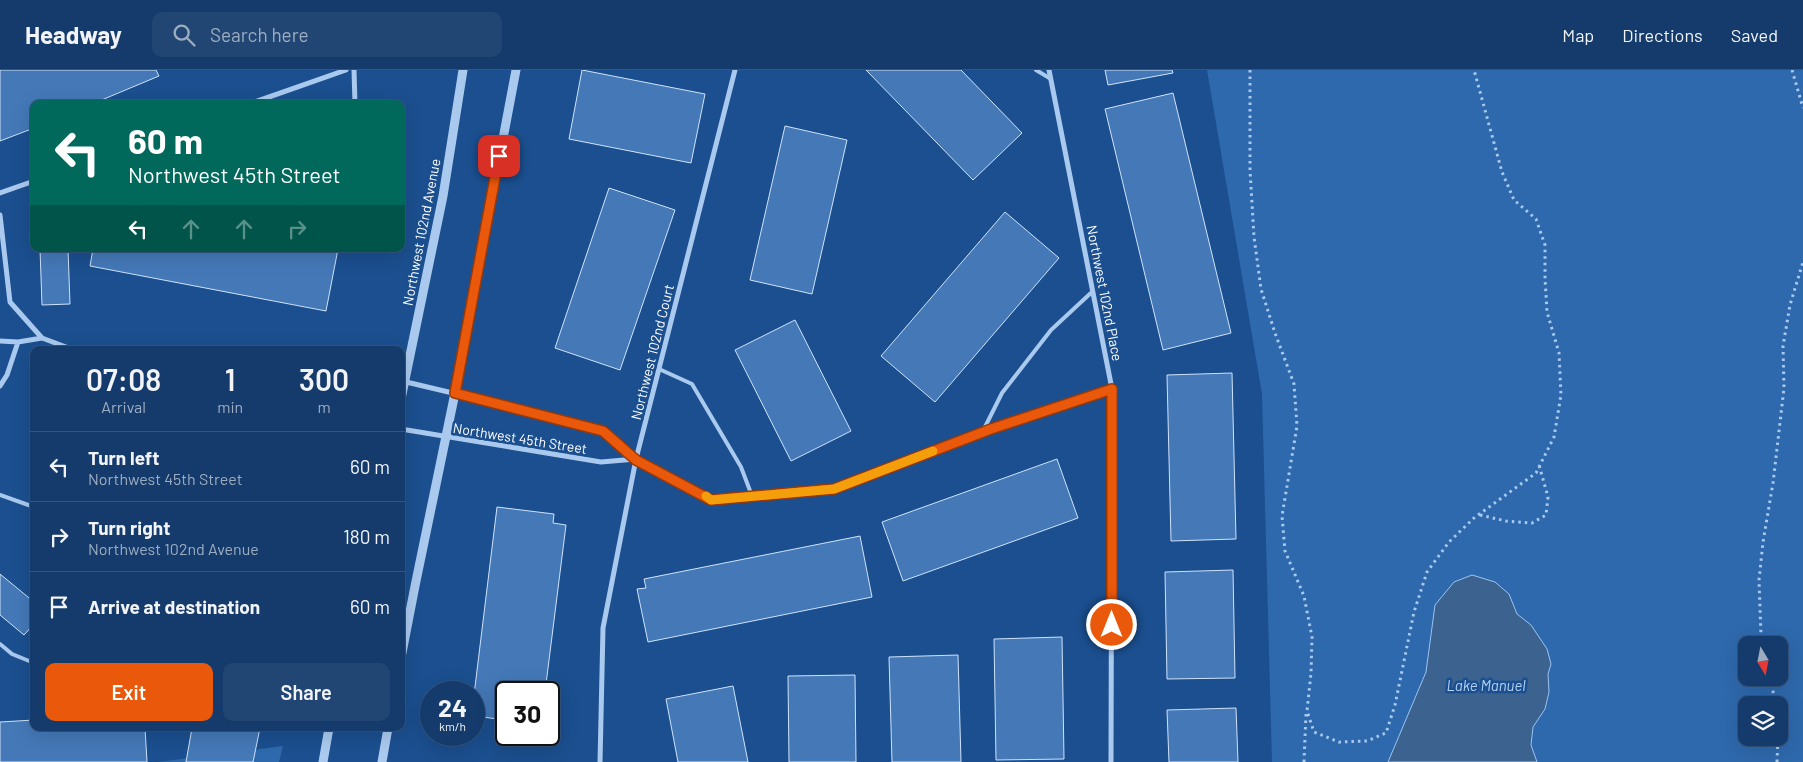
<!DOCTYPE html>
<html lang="en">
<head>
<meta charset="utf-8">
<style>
	:root { --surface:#143b6b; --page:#214673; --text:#f1f3f6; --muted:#9dadc1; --line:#33557e; --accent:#ea580c }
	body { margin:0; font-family:Barlow,sans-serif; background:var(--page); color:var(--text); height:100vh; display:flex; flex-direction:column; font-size:19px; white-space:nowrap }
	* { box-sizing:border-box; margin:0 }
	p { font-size:16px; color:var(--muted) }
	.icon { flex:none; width:28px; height:28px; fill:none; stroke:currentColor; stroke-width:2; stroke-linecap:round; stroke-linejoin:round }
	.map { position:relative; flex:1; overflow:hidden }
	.details { position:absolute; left:30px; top:276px; width:375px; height:385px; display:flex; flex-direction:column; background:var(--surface); border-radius:10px; box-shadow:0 5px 20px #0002,0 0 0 1px var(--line) }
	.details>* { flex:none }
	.guide { position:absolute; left:30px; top:30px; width:375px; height:152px; border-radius:10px; box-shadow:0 5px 20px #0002,0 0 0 1px var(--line); background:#00695c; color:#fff; overflow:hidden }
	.needle { width:32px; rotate:170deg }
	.controls { position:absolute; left:1738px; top:566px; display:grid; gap:10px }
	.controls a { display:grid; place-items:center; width:50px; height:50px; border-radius:10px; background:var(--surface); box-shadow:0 5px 20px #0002,0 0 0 1px var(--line); font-size:25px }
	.speed { position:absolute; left:420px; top:611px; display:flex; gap:10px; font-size:25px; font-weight:700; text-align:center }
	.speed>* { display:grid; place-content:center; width:65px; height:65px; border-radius:50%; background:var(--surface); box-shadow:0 5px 20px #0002,0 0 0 1px var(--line); line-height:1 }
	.speed small { font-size:12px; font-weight:400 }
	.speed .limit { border:2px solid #111; border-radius:8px; background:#fff; color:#111 }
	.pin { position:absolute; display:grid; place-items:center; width:42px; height:42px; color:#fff; margin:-21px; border-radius:10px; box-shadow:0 2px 8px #0006 }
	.me { position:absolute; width:55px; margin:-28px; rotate:0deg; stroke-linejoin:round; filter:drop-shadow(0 0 4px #0008) }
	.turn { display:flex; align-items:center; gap:18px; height:105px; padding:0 15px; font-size:22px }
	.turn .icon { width:65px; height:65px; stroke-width:2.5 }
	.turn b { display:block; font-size:35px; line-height:42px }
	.lanes { display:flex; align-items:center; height:48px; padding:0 15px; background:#0003; justify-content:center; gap:25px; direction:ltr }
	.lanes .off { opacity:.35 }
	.eta { display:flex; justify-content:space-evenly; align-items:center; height:85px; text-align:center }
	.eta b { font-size:30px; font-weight:600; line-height:35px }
	.button { display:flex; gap:10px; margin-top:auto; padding:10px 15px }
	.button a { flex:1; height:58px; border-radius:10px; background:var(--accent); color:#fff; font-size:20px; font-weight:600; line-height:58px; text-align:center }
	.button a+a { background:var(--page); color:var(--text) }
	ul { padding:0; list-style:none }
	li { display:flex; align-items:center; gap:15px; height:70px; padding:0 15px; border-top:1px solid var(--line) }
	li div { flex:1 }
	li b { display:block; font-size:19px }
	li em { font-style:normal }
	header { display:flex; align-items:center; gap:30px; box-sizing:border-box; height:70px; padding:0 25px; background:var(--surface); border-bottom:1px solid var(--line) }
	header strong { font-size:24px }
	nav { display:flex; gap:28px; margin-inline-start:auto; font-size:18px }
	.search { width:350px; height:45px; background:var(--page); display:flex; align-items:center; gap:12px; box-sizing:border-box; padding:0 18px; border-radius:10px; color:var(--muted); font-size:19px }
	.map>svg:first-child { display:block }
	.green { fill:#2e69ad; fill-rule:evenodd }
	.water { fill:#3c6290; stroke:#9cc4f0 }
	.building { fill:#4478b7; stroke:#cfe3fa }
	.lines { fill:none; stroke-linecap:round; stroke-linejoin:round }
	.path { stroke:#a9c9ee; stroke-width:3; stroke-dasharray:2.5 4; stroke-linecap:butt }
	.service { stroke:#a9c9ee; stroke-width:4 }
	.minor { stroke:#a9c9ee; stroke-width:5 }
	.tertiary { stroke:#a9c9ee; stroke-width:9 }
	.route-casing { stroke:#983908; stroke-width:12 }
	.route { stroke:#ea580c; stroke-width:9 }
	.slow { stroke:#f59e0b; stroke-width:9 }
	.labels { text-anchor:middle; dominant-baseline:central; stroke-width:5; stroke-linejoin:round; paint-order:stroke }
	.street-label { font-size:14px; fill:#fff; stroke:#1b4f8f }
	.water-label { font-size:15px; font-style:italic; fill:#b5d3f5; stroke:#1b4f8f }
</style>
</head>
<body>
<header>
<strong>Headway</strong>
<div class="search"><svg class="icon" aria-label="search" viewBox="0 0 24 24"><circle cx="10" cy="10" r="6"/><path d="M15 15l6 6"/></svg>Search here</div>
<nav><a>Map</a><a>Directions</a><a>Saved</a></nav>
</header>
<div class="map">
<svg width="1803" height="692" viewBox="0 0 1803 692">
	<rect width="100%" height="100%" fill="#1b4f8f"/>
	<path class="green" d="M1207,0h596v692h-531l-10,-368zM1746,575h33v33h-33zM1746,635h33v33h-33z
		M283,676l-4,16h-121z"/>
	<path class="water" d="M1472,505l23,7 14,12 8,20 14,11 16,24 4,15 -3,10 1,18 -4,17 -12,18 -2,18 6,17h-149l38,-90 9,-67 19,-23z"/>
	<path class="building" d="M0,0h156l3,6 -67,28h-58v24l-34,13z
		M582,0l123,24 -14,69 -122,-24z
		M866,0h95l61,63 -49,47z
		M1105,0h67l1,3 -65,12z
		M1173,23l58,240 -68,17 -58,-241z
		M785,56l62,14 -35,154 -62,-14z
		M609,118l66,22 -55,160 -65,-22z
		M1005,142l54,46 -124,144 -54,-46z
		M40,179h28l2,55 -28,1z
		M93,179h245l-12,62 -236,-45z
		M795,250l56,111 -60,30 -56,-111z
		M1232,303l4,166 -65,2 -4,-166z
		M1057,389l21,59 -175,63 -21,-59z
		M497,437l57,7 -1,9 13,2 -21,167h-39v28l-32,-4v-21z
		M860,466l12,61 -224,45 -11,-53 9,-1 -2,-9z
		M1233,500l2,108 -68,1 -2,-107z
		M0,504l34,28v22l-10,11 -24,-20z
		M1062,567l2,122 -68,1 -2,-121z
		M958,585l3,107h-69l-3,-105z
		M855,605l1,87h-67l-1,-86z
		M733,616l15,76h-70l-12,-63z
		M1236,638l2,54h-69l-2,-52z
		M34,650v8h111l2,34h-147v-40z
		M192,658h68l-7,34h-67z"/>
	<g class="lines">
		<path class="path" d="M1250,0v100l4,67 7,52 14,44 19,51 3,42 -15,90 3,35 19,45 8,41 -1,36 -4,38 7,21 25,10 28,-1 19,-8 9,-28 19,-93 13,-40 22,-30 25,-24 62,-45 18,-36 7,-42 -2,-42 -12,-41 -2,-34v-33l-9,-26 -22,-19 -12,-28 -28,-102
			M1792,0l11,38
			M1480,445l26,6 26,2 14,-8 2,-18 -9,-32
			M1763,575l-2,-10 -2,-55 4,-38 10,-59 11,-95 -1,-42 7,-41 13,-43
			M1770,608l6,27
			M1304,692l2,-48
			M1777,692l1,-24"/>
		<path class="service" d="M1036,0l15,9
			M659,299l33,15 49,83 11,29
			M982,363l20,-40 49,-63 42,-39
			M0,425l34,12
			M0,574l12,10 22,9"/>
		<path class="minor" d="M354,0l1,34
			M1049,0l63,319 -1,373
			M249,34l97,-34
			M0,123l34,-12
			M0,145l10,87 32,36 32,12
			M0,271l18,1 24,-4
			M402,311l139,33 62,17 33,28 75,40 124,-10 156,-60 121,-40
			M0,316l7,-11 11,-33
			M401,359l200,33 35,-3
			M600,692l3,-134 33,-169 99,-389"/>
		<path class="tertiary" d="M401,329l42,-203 20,-126
			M401,588l14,-72 40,-193 61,-323
			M323,692l6,-34
			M382,692l6,-34"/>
	</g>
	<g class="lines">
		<defs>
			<path id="route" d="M499,86l-44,237 148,38 33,29 75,40 123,-11 157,-60 121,-40v236"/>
		</defs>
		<use href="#route" class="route-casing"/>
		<use href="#route" class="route"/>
		<path class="slow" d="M706,426l5,4 123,-11 99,-38"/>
	</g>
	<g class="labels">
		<g class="street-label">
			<text transform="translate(421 162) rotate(-79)">Northwest 102nd Avenue</text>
			<text transform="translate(1105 223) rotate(79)">Northwest 102nd Place</text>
			<text transform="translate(652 282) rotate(-76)">Northwest 102nd Court</text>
			<text transform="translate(520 368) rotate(9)">Northwest 45th Street</text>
		</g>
		<g class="water-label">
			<text x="1486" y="615">Lake Manuel</text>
		</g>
	</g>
</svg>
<div class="controls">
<a><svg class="needle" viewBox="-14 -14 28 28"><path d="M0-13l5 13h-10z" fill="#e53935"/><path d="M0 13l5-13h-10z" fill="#9dadc1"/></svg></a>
<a><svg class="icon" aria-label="layers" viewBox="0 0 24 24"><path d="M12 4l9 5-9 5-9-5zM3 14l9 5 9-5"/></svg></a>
</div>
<div class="speed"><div>24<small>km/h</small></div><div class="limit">30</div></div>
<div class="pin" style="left:499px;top:86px;background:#d93025"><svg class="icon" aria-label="arrive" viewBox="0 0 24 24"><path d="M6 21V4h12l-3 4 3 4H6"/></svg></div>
<svg class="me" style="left:1112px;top:555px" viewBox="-20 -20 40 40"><circle r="17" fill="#ea580c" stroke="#fff" stroke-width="3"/><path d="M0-11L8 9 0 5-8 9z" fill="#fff"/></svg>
<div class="guide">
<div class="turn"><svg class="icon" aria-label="left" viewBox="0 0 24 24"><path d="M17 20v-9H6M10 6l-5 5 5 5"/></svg><div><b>60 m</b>Northwest 45th Street</div></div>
<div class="lanes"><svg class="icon" aria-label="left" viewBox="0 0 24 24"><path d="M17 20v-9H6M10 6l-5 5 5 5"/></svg><svg class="icon off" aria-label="ahead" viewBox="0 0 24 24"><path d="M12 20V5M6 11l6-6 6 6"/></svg><svg class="icon off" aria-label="ahead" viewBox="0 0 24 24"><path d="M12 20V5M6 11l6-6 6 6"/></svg><svg class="icon off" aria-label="right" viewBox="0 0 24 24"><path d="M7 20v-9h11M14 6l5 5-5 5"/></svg></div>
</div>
<section class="details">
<div class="eta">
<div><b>07:08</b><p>Arrival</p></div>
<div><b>1</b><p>min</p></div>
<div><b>300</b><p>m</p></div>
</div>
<ul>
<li><svg class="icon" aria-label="left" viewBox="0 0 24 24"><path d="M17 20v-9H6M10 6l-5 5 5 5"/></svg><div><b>Turn left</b><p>Northwest 45th Street</p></div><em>60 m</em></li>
<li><svg class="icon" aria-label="right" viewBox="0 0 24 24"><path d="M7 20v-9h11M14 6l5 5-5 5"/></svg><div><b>Turn right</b><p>Northwest 102nd Avenue</p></div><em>180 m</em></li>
<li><svg class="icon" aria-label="arrive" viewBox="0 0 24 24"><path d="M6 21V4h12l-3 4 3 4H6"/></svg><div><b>Arrive at destination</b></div><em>60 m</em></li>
</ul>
<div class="button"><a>Exit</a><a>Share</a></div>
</section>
</div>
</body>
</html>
